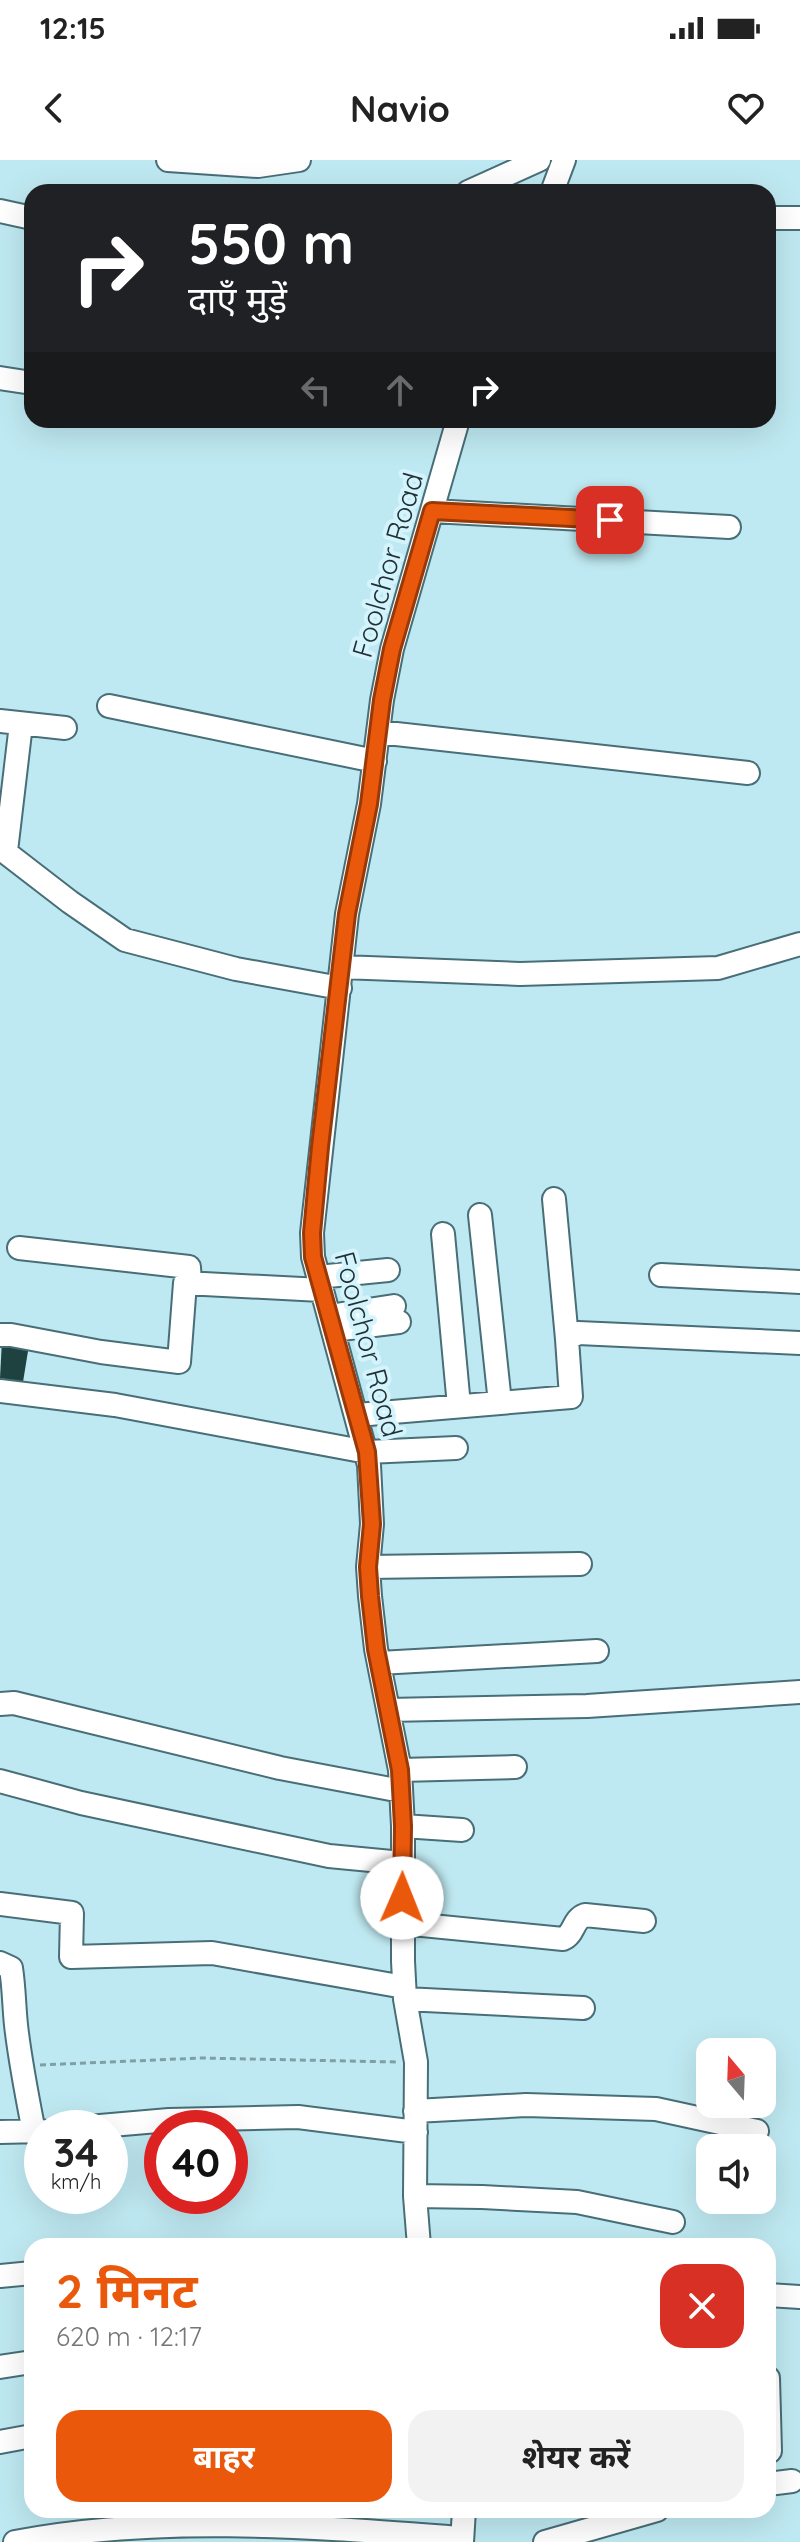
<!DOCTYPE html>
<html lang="hi">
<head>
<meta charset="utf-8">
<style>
	:root { --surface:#fff; --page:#f2f2f2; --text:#222; --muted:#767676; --accent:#ea580c }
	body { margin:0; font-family:Quicksand,"Noto Sans Devanagari",sans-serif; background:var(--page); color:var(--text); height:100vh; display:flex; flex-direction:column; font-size:30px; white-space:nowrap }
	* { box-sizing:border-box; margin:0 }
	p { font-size:26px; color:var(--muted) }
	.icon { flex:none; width:44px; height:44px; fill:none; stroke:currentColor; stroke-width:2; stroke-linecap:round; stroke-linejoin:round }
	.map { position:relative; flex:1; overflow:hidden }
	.side { position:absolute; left:24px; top:2078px; width:752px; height:280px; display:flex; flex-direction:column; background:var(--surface); border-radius:24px; box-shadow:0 8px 32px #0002 }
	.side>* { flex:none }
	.banner { position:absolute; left:24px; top:24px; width:752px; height:244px; border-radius:24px; box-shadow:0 8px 32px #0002; background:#202124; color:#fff; overflow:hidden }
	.needle { width:52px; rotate:341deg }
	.buttons { position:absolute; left:696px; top:1878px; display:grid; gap:16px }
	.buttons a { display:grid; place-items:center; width:80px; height:80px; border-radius:16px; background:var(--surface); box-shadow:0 8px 32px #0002; font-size:40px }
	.speed { position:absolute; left:24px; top:1950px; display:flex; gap:16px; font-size:40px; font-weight:700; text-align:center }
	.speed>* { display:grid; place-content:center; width:104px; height:104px; border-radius:50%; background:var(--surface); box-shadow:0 8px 32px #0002; line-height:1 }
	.speed small { font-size:20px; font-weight:400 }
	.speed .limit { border:12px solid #d22; background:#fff; color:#111 }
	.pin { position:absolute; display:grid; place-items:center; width:68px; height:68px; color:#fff; margin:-34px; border-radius:16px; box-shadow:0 4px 12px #0006 }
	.me { position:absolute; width:88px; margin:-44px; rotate:1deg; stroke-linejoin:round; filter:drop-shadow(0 0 6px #0008) }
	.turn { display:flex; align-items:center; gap:28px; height:168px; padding:0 32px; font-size:36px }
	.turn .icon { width:104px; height:104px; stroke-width:2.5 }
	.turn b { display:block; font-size:56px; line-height:68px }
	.lanes { display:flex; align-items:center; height:76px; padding:0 32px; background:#0003; justify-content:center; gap:40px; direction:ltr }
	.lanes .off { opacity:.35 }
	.round { display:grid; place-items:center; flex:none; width:84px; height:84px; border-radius:24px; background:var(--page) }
	.summary { display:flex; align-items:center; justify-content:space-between; height:136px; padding:0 32px }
	h1 { font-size:48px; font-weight:700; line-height:60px; color:var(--accent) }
	.primary-button { display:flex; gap:16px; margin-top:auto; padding:16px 32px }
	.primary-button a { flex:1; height:92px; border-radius:24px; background:var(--accent); color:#fff; font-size:32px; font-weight:700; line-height:92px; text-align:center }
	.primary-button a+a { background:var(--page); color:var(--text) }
	.status { display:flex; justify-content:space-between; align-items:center; height:56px; padding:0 40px; background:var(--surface); direction:ltr }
	.status svg { height:22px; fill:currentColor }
	header { display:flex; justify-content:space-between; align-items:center; height:104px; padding:0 32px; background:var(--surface); font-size:36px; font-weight:700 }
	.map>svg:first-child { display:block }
	.building { fill:#1e423f }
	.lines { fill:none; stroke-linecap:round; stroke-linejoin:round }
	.minor-casing { stroke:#486e77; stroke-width:26 }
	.path { stroke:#7f9fa6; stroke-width:3; stroke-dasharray:6 4; stroke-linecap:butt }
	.minor { stroke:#fff; stroke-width:22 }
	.route-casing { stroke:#983908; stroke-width:20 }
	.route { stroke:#ea580c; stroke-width:14 }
	.labels { text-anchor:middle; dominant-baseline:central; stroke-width:8; stroke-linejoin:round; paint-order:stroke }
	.street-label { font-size:28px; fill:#203034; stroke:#d3f4fc }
</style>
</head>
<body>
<div class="status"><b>12:15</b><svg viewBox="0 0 49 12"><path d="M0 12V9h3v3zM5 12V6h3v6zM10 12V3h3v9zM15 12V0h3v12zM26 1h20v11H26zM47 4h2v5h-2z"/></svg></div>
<header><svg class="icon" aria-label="back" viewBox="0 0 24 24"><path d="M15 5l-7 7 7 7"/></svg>Navio<svg class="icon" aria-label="heart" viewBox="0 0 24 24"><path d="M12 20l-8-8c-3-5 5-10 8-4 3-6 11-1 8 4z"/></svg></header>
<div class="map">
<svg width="800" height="2382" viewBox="0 0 800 2382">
	<rect width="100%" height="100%" fill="#bfe9f2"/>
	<path class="building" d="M2,1180l27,5 -6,37 -23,-4z"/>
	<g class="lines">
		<defs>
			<path id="minor" d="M168,0l90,6 41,-6
				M468,32l71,-32
				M552,32l12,-32
				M0,51l32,7
				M768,58h32
				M0,218l32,5
				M432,351l297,16
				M109,546l266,55
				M0,561l65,7
				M378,572l370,41
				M0,688l70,54 55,38 111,29 104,19
				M6,691l15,-127
				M342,807l178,7 198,-6 82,-24
				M554,1039l13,140
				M480,1055l20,188
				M443,1074l16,172
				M19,1088l170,19 1,16
				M661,1115l139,7
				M318,1117l70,-7
				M329,1156l65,-10
				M333,1170l66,-8
				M0,1175h11l90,17 78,10 6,-79 136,7
				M0,1231l115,14 252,47 89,-4
				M357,1255l214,-18 -4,-58 11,-6 222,10
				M368,1407l212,-3
				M379,1503l218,-12
				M0,1544l14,-1 266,65 121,23
				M388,1550l199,-4 213,-14
				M400,1610l115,-3
				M0,1621l81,22 248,53 73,7
				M403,1666l59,4
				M0,1744l72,9 -1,44 141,-4 192,34
				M402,1763l161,16c11,-4 10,-20 22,-24l59,6
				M0,1803l11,5c3,19 3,38 5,57 4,36 11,71 18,107
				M405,1839l178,9
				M415,1951l111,-6 130,4 101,22
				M77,1968l92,-8 129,-3 118,15
				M0,1972l42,-1
				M415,2036l67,1 95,5 96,20
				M419,2086l-4,-50 1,-134 -11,-63 -2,-38v-135l-3,-56 -24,-121 -6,-53 -2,-29 4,-43 -3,-59 -56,-208 -1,-24 35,-319 22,-110 13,-104 10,-51 66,-229
				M0,2116l32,-3
				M768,2135l32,2
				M0,2207l32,-5
				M768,2218l2,73
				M0,2282l32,-6
				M768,2324l24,-3
				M15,2382c146,-28 299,-15 447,-4
				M462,2382l2,-32
				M545,2382l112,-32"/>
		</defs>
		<use href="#minor" class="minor-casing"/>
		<path class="path" d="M40,1905l161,-7 195,4"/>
		<use href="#minor" class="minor"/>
	</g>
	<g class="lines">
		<defs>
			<path id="route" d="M402,1738l1,-72 -3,-56 -24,-121 -6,-53 -2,-29 4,-43 -5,-72 -54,-195 -1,-24 8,-86 27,-233 22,-110 13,-104 10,-51 40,-138 178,9"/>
		</defs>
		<use href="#route" class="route-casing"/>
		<use href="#route" class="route"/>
	</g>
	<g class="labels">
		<g class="street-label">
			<text transform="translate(387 405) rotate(-74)">Foolchor Road</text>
			<text transform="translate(369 1184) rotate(75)">Foolchor Road</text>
		</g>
	</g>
</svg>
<div class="buttons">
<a><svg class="needle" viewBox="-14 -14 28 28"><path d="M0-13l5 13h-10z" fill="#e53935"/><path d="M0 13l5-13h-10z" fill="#767676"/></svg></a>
<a><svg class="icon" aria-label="sound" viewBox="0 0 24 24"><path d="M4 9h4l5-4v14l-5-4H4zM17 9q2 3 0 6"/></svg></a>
</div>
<div class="speed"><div>34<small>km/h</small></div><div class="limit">40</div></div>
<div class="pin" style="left:610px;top:360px;background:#d93025"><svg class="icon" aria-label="arrive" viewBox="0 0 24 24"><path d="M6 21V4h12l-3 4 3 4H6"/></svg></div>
<svg class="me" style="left:402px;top:1738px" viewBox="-20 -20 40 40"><circle r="19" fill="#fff"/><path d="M0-13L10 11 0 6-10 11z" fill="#ea580c"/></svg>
<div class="banner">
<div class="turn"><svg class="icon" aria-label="right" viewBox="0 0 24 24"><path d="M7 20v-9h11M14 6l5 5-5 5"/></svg><div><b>550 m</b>दाएँ मुड़ें</div></div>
<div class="lanes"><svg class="icon off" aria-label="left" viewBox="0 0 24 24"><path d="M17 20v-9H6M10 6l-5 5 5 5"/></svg><svg class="icon off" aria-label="ahead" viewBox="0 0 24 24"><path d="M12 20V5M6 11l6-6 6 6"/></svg><svg class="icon" aria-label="right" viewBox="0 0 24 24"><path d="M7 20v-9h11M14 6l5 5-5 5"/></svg></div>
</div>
<section class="side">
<div class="summary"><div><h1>2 मिनट</h1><p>620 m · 12:17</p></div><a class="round" style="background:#d93025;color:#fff"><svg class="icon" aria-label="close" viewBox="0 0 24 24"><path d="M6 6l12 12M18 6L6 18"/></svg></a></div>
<div class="primary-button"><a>बाहर</a><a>शेयर करें</a></div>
</section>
</div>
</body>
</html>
